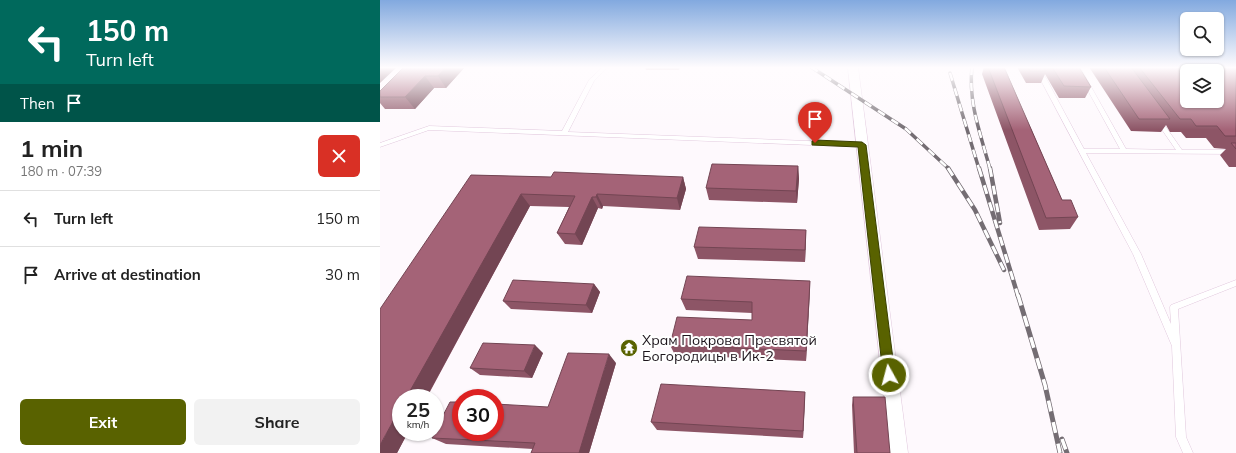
<!DOCTYPE html>
<html lang="en">
<head>
<meta charset="utf-8">
<style>
	:root { --surface:#fff; --page:#f2f2f2; --text:#222; --muted:#767676; --line:#e0e0e0; --accent:#596200 }
	body { margin:0; font-family:Mulish,sans-serif; background:var(--page); color:var(--text); height:100vh; display:flex; flex-direction:column; font-size:15px; white-space:nowrap }
	* { box-sizing:border-box; margin:0 }
	p { font-size:13px; color:var(--muted) }
	.icon { flex:none; width:22px; height:22px; fill:none; stroke:currentColor; stroke-width:2; stroke-linecap:round; stroke-linejoin:round }
	.map { position:relative; flex:1; overflow:hidden }
	.panel { display:flex; flex-direction:column; background:var(--surface); width:380px }
	.panel>* { flex:none }
	.banner { background:#00695c; color:#fff; overflow:hidden }
	.tools { position:absolute; left:800px; top:12px; display:grid; gap:8px }
	.tools a { display:grid; place-items:center; width:44px; height:44px; border-radius:6px; background:var(--surface); box-shadow:0 1px 3px #0004; font-size:20px }
	.speed { position:absolute; left:12px; top:389px; display:flex; gap:8px; font-size:20px; font-weight:700; text-align:center }
	.speed>* { display:grid; place-content:center; width:52px; height:52px; border-radius:50%; background:var(--surface); box-shadow:0 1px 3px #0004; line-height:1 }
	.speed small { font-size:10px; font-weight:400 }
	.speed .limit { border:6px solid #d22; background:#fff; color:#111 }
	.pin { position:absolute; display:grid; place-items:center; width:34px; height:34px; color:#fff; margin:-41px -17px; border-radius:50% 50% 50% 0; rotate:-45deg; box-shadow:0 0 4px #0007 }
	.pin .icon { rotate:45deg }
	.me { position:absolute; width:44px; margin:-22px; rotate:353deg; stroke-linejoin:round; filter:drop-shadow(0 0 3px #0008) }
	.turn { display:flex; align-items:center; gap:14px; height:84px; padding:0 20px; font-size:18px }
	.turn .icon { width:52px; height:52px; stroke-width:2.5 }
	.turn b { display:block; font-size:28px; line-height:34px }
	.then { display:flex; align-items:center; height:38px; padding:0 20px; background:#0003; gap:8px; font-size:15px }
	.round { display:grid; place-items:center; flex:none; width:42px; height:42px; border-radius:6px; background:var(--page) }
	.summary { display:flex; align-items:center; justify-content:space-between; height:68px; padding:0 20px }
	h1 { font-size:24px; font-weight:700; line-height:30px }
	.action { display:flex; gap:8px; margin-top:auto; padding:8px 20px }
	.action a { flex:1; height:46px; border-radius:6px; background:var(--accent); color:#fff; font-size:16px; font-weight:700; line-height:46px; text-align:center }
	.action a+a { background:var(--page); color:var(--text) }
	ul { padding:0; list-style:none }
	li { display:flex; align-items:center; gap:12px; height:56px; padding:0 20px; border-top:1px solid var(--line) }
	li div { flex:1 }
	li b { display:block; font-size:15px }
	li em { font-style:normal }
	main { display:flex; flex:1; min-height:0 }
	.map>svg:first-child { display:block }
	.lines { fill:none; stroke-linecap:round; stroke-linejoin:round }
	.lane-casing { stroke:#e1c8dd; stroke-width:1 }
	.street-casing { stroke:#e1c8dd; stroke-width:1 }
	.lane { fill:#fff; fill-rule:evenodd }
	.street { fill:#fff; fill-rule:evenodd }
	.rail-far2-casing { stroke:#746d73; stroke-width:3.5 }
	.rail-far1-casing { stroke:#746d73; stroke-width:4.5 }
	.rail-casing { stroke:#746d73; stroke-width:5 }
	.rail-far2 { stroke:#fff; stroke-width:2.5; stroke-dasharray:8; stroke-linecap:butt }
	.rail-far1 { stroke:#fff; stroke-width:3; stroke-dasharray:9; stroke-linecap:butt }
	.rail { stroke:#fff; stroke-width:3.5; stroke-dasharray:11; stroke-linecap:butt }
	.wall { fill:#8d5566 }
	.shaded-wall { fill:#734553 }
	.building { fill:#a46377; stroke:#734553; fill-rule:evenodd }
	.route { fill:#596200; stroke:#3a4000 }
	.labels { text-anchor:middle; dominant-baseline:central; stroke-width:4; stroke-linejoin:round; paint-order:stroke }
	.near-poi-label { font-size:14px; fill:#1d151c; stroke:#fff; text-anchor:start }
</style>
</head>
<body>
<main>
<section class="panel">
<div class="banner">
<div class="turn"><svg class="icon" aria-label="left" viewBox="0 0 24 24"><path d="M17 20v-9H6M10 6l-5 5 5 5"/></svg><div><b>150 m</b>Turn left</div></div>
<div class="then">Then<svg class="icon" aria-label="arrive" viewBox="0 0 24 24"><path d="M6 21V4h12l-3 4 3 4H6"/></svg></div>
</div>
<div class="summary"><div><h1>1 min</h1><p>180 m · 07:39</p></div><a class="round" style="background:#d93025;color:#fff"><svg class="icon" aria-label="close" viewBox="0 0 24 24"><path d="M6 6l12 12M18 6L6 18"/></svg></a></div>
<ul>
<li><svg class="icon" aria-label="left" viewBox="0 0 24 24"><path d="M17 20v-9H6M10 6l-5 5 5 5"/></svg><div><b>Turn left</b></div><em>150 m</em></li>
<li><svg class="icon" aria-label="arrive" viewBox="0 0 24 24"><path d="M6 21V4h12l-3 4 3 4H6"/></svg><div><b>Arrive at destination</b></div><em>30 m</em></li>
</ul>
<div class="action"><a>Exit</a><a>Share</a></div>
</section>
<div class="map">
<svg width="856" height="453" viewBox="0 0 856 453">
	<rect width="100%" height="100%" fill="#fef9fd"/>
	<g class="lines">
		<defs>
			<path id="lane" d="M223,67h5l-14,14 -26,51 294,11 3,2 -3,2 -433,-17 -49,17v-4l49,-17 133,5 27,-51z
				M654,67h6l44,82h36l-45,-82h5l46,82 50,1 -20,-29 3,-2 2,1 21,30h54v4l-150,-1 55,101 30,70 -1,-17 1,-2 65,-25v6l-58,23 8,128 7,16h-10l-7,-16 -4,-91 -39,-92z"/>
			<path id="street" d="M468,67h10l50,386h-18z"/>
		</defs>
		<use href="#lane" class="lane-casing"/>
		<use href="#street" class="street-casing"/>
		<use href="#lane" class="lane"/>
		<use href="#street" class="street"/>
		<defs>
			<path id="rail-far2" d="M431,67l95,62 43,40
				M592,67c-4,36 9,68 18,102
				M570,73l29,96"/>
			<path id="rail-far1" d="M568,168l27,42 29,60
				M599,168l39,128
				M610,168l10,55"/>
			<path id="rail" d="M638,295l27,90 15,68
				M682,439l5,14"/>
		</defs>
		<use href="#rail-far2" class="rail-far2-casing"/>
		<use href="#rail-far1" class="rail-far1-casing"/>
		<use href="#rail" class="rail-casing"/>
		<use href="#rail-far2" class="rail-far2"/>
		<use href="#rail-far1" class="rail-far1"/>
		<use href="#rail" class="rail"/>
	</g>
	<path class="wall" d="M24,67h61l-19,21h-12l-19,21h-30l-5,-6v-12z
		M265,67h35l-1,3h-33z
		M604,67h20l58,133 16,17 -8,12 -31,1 -57,-156z
		M637,67h62l12,20 -6,11h-26l-14,-24 -4,9h-15z
		M709,67h147v100h-7l-9,-12 6,-6 -12,-1 -8,-10h-20l-5,-6h-11l-4,-7 -5,7 -30,-1z
		M418,166l1,13 -2,24 -88,-3 -3,-12z
		M91,175l80,2h132l3,12 -6,21 -77,-4 -1,3 -4,-1 -16,37 -17,-1 -8,-11 12,-26 -39,-1 -133,247h-17z
		M426,230l-1,32 -107,-3 -4,-12z
		M430,281l-4,80 -131,-6 -5,-10 82,-25v-7l-66,-3 -5,-11z
		M214,284l6,8 -8,21 -81,-4 -8,-8z
		M163,353l-11,25 -52,-3 -10,-7z
		M236,363l-27,90h-58l2,-4 -87,-5 -14,-6 116,-31z
		M425,392l-2,46 -146,-8 -6,-8z
		M473,397l37,56h-36l-2,-48z"/>
	<path class="shaded-wall" d="M0,67h17l-17,16z
		M66,67h19l-19,21 -8,-12z
		M45,76l9,12 -19,21 -10,-12z
		M418,166l1,13 -2,24 -1,-12z
		M303,177l3,12 -6,21 -3,-12z
		M141,194l9,12 -104,192h-20z
		M217,194l6,12 -1,3 -6,-12z
		M212,197l6,11 -16,37 -7,-11z
		M426,230v12l-1,20v-12z
		M430,281v11l-4,69v-10z
		M214,284l6,8 -8,21 -6,-8z
		M155,345l8,8 -11,25 -8,-7z
		M229,354l7,9 -27,90h-10z
		M425,392v8l-2,38v-7z
		M21,407v25h7l-11,21h-17v-8z"/>
	<path class="building" d="M24,67h42l-8,9h-13l-20,21h-25v-6z
		M608,67h16l58,133h9l7,17 -32,1z
		M648,67h15l3,4h-16z
		M672,67h27l12,20 -27,-1z
		M724,67h27l39,52h-31z
		M759,67h97v69h-11l-8,-10h-21l-5,-7h-11zM807,71h30v30h-30z
		M851,143h5v6z
		M332,164l86,2 -2,25 -90,-3z
		M174,172l129,5 -6,21 -80,-4 -1,3h-4l-17,37 -18,-1 18,-37 -54,-2 -115,204h-5v9l-21,38v-136l91,-134 80,2z
		M319,227l107,3 -1,20 -111,-3z
		M307,276l123,5 -4,70 -136,-6 7,-28 75,3v-18l-71,-3z
		M133,280l81,4 -8,21 -83,-4z
		M103,343l52,2 -11,26 -54,-3z
		M188,353l41,1 -30,99h-48l4,-10 -103,-5 3,-6v-1l15,-29h11v30h34v-28l53,3z
		M281,384l144,8 -2,39 -152,-9z
		M473,397h32l5,56h-33z"/>
	<linearGradient id="sky" x2="0" y2="1"><stop stop-color="#82a9df"/><stop offset="0.52" stop-color="#fffcfe"/><stop offset="1" stop-color="#fffcfe" stop-opacity="0"/></linearGradient>
	<rect width="856" height="130" fill="url(#sky)"/>
	<path class="route" d="M435,140l47,2 4,3 29,230 -2,4 -4,2 -4,-2 -2,-4 -25,-228 -46,-2v-4z"/>
	<defs>
		<symbol id="temple-disc" viewBox="-11 -11 22 22"><circle r="9.5" fill="#596200" stroke="#fff"/><path d="M0-6L5-2H3V0L6.5 2.5H4V6H1.5V3h-3V6H-4V2.5H-6.5L-3 0V-2H-5Z" fill="#fff"/></symbol>
	</defs>
	<g fill-rule="evenodd">
		<use href="#temple-disc" x="239" y="338" width="20" height="20"/>
	</g>
	<g class="labels">
		<g class="near-poi-label">
			<text x="262" y="340">Храм Покрова Пресвятой<tspan x="262" dy="16">Богородицы в Ик-2</tspan></text>
		</g>
	</g>
</svg>
<div class="tools">
<a><svg class="icon" aria-label="search" viewBox="0 0 24 24"><circle cx="10" cy="10" r="6"/><path d="M15 15l6 6"/></svg></a>
<a><svg class="icon" aria-label="layers" viewBox="0 0 24 24"><path d="M12 4l9 5-9 5-9-5zM3 14l9 5 9-5"/></svg></a>
</div>
<div class="speed"><div>25<small>km/h</small></div><div class="limit">30</div></div>
<div class="pin" style="left:435px;top:143px;background:#d93025"><svg class="icon" aria-label="arrive" viewBox="0 0 24 24"><path d="M6 21V4h12l-3 4 3 4H6"/></svg></div>
<svg class="me" style="left:509px;top:375px" viewBox="-20 -20 40 40"><circle r="17" fill="#596200" stroke="#fff" stroke-width="3"/><path d="M0-11L8 9 0 5-8 9z" fill="#fff"/></svg>
</div>
</main>
</body>
</html>
